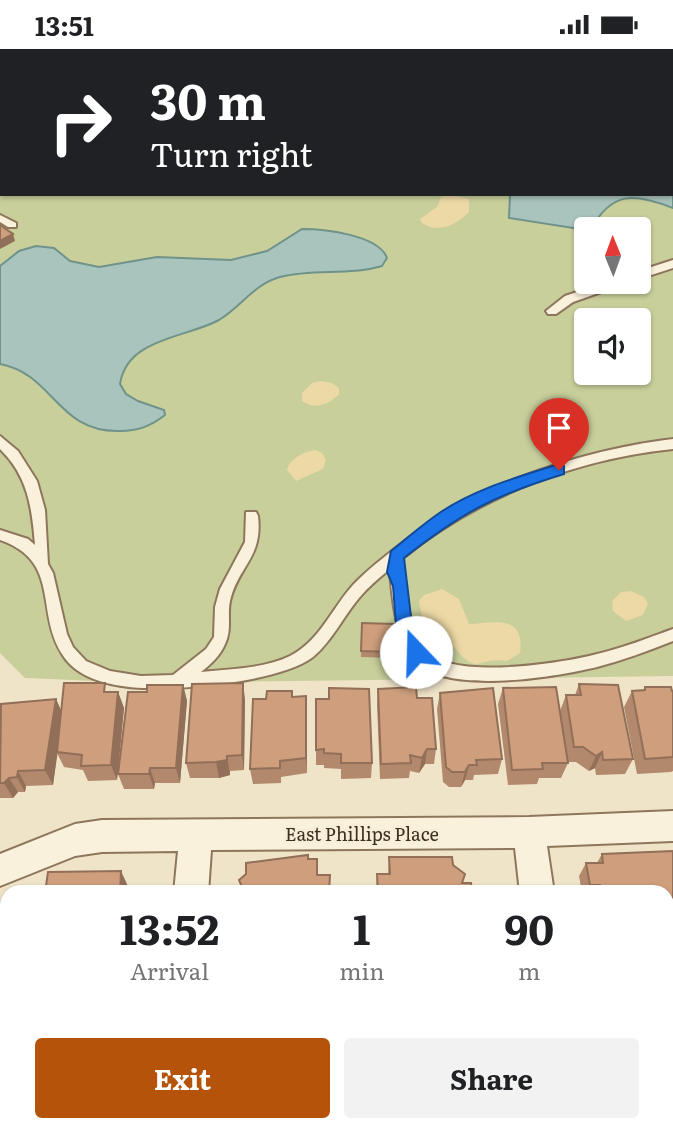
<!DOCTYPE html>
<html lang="en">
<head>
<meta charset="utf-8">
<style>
	:root { --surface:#fff; --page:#f2f2f2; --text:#202124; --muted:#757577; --accent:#b45309 }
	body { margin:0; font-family:Literata,serif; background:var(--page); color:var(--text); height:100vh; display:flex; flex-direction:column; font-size:26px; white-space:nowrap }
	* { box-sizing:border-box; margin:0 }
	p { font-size:23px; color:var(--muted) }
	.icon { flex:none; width:38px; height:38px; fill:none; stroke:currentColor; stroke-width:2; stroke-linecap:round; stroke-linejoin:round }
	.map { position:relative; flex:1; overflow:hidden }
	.sheet { position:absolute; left:0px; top:836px; width:674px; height:247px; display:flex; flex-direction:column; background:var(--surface); border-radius:21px 21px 0 0; box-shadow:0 2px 5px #0004 }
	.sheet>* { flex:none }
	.hud { position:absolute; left:0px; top:0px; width:674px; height:147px; box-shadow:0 2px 5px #0004; background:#202124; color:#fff; overflow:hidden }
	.needle { width:46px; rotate:359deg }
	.controls { position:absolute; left:574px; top:168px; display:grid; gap:14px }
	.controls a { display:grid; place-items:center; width:77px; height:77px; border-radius:7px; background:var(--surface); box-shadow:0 2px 5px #0004; font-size:35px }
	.pin { position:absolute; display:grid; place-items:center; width:60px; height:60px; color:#fff; margin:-72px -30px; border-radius:50% 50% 50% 0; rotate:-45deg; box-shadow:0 0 7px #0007 }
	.pin .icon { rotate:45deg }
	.me { position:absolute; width:77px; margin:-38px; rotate:339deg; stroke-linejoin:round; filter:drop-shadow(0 0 5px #0008) }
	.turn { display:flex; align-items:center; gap:24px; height:147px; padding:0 35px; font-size:32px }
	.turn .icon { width:91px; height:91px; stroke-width:2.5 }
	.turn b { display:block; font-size:49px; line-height:60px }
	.eta { display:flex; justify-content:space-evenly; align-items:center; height:119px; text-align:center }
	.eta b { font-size:42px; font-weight:700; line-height:49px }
	.button { display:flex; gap:14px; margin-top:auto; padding:14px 35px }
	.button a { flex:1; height:80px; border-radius:7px; background:var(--accent); color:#fff; font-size:28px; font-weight:700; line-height:80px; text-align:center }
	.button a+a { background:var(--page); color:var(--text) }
	.status { display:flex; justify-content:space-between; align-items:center; height:49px; padding:0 35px; background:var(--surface); direction:ltr }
	.status svg { height:19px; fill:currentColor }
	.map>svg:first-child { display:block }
	.green { fill:#c9cf9b; fill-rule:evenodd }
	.sand { fill:#ecd9a5 }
	.water { fill:#a9c4bc; stroke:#6f938a; stroke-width:2 }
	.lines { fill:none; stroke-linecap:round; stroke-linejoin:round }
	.stream { stroke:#6f938a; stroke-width:5 }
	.service-casing { stroke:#8d765c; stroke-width:4 }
	.minor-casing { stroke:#8d765c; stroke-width:4 }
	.service { fill:#faf1dc; fill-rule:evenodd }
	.minor { fill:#faf1dc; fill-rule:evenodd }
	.wall { fill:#b2896c }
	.shaded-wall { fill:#916f58 }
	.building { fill:#cf9f7d; stroke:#916f58; stroke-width:2 }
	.route { fill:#1a73e8; stroke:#114b97; stroke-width:2 }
	.labels { text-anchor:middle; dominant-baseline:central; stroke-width:5; stroke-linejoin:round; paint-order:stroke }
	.street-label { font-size:18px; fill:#3d2e20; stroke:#f7eed8 }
</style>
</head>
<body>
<div class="status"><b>13:51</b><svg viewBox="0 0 49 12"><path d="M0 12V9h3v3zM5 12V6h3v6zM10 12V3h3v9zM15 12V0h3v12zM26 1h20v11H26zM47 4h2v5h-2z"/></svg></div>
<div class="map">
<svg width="673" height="1083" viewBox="0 0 673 1083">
	<rect width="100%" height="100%" fill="#f0e4c8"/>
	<path class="green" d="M0,0h673v627l-530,7 -118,-5 -25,-25zM2,2h670v143h-670zM586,180h53v53h-53zM586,271h53v53h-53z"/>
	<path class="sand" d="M447,145l22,5v13c-13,13 -30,22 -47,11l-2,-4 17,-12 4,-10z
		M321,332l11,2 7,5v6c-10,11 -24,16 -37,7v-8l10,-10z
		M315,401l7,3 4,7 -3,9 -27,12 -9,-11c3,-12 17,-18 28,-20z
		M442,540l17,10 10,25c24,-1 56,-11 51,29l-13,8c-31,-5 -28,17 -53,-14 -14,3 -23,2 -34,-9l3,-16 -4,-21 5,-6z
		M631,542l13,6 4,7 -5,11 -17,6 -13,-10 -1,-10 9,-9z"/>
	<path class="water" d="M673,83v76c-39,-15 -61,-17 -82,21l-5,1 -77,-12 1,-24h162z
		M302,180c22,0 77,6 85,29l-5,8c-34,10 -68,2 -102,11 -26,7 -39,30 -61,43 -33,18 -92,18 -99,64l6,10 12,7 26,9 1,5c-14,11 -27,16 -45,16 -63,2 -66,-57 -120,-67v-98l19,-15 17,-5 18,2 16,13 29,6 58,-10 74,3 36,-9z"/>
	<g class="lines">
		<path class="stream" d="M85,2l2,-2
			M193,2l3,-2"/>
		<defs>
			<path id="service" d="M322,0h13l-14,2z
				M381,0h13l1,2h-13z
				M467,0h9l-10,2z
				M0,120h2v7h-2z
				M0,166l16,8v4h-8l-8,-5z
				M673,211v8l-34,11v-8z
				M607,233h16l-2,3 -48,17 -17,12h-8l-2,-3 19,-15z
				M0,387l18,15 19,30 8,29 3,54 5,9 14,61 6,13 13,14 24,10 31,5 32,-1 33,-26 8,-12 1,-30 5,-18 25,-47 1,-30h10l2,4c5,42 -20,50 -28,85 -3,15 2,29 -5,43 -5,12 -14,20 -24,28 29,-3 62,-3 89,-16 30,-15 42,-48 63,-71 17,-18 38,-33 57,-48 69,-53 177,-88 263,-98v10c-97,10 -194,47 -270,109 0,22 6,77 22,93 28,29 134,13 172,3 26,-6 51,-16 76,-25v12c-25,10 -50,19 -76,26 -42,10 -157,30 -186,-10 -16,-23 -19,-61 -21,-88 -11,9 -22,18 -31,29 -16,19 -27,43 -46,59 -35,27 -159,38 -202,27 -19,-4 -39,-13 -49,-30 -27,-43 -1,-93 -62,-114v-10l28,9 7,6c-3,-37 -7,-69 -35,-96z"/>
			<path id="minor" d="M673,762v30l-126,5 7,47h-34l-5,-45 -304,2 -3,43h-34l4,-42 -76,1 -27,4 -75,30v-32l75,-30 27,-4 427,-3z"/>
		</defs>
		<use href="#service" class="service-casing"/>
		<use href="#minor" class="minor-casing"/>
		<use href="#service" class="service"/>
		<use href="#minor" class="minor"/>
	</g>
	<path class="wall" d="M362,574l33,29 -1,6 -33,-1z
		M579,635l54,75 -8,15 -29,1 -1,-7 -6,3 -13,-9h-8l-8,-51 6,-16h9z
		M183,636l4,16 -7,82h-25l-1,6h-30l-6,-15 29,-82z
		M645,638l28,4v80l-2,1 -34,2 -13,-67 8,-16 11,-1z
		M503,639l65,75 -7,15h-22l-2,6 -29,1 -10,-81z
		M378,640l39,9 19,51 -2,15h-9l-6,9 -9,-2 -1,7 -29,1 -3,-74z
		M108,643h10l6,16 -7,72 -29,1 -5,-11 -19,-3 -7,-14 -4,32 -27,1 -1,6h-7l-5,6h-13v-90l56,-9 5,12z
		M440,644l62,66 -4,15 -24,1 -1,5h-8l-4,7h-12l-6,-5 -6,-73z
		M293,648l14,16v60l-26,4v6l-28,1 -3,-15 16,-70z
		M245,650l-1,71 -14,1v4l-11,3h-29l-4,-15z
		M316,650l56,64 -1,15 -30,1v-10l-17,-1v-3h-8z
		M673,802v73h-6v-31h-85l-3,-17 7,-13h11l5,-9z
		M389,808l64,8 10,18 9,10h-96l1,-19h11z
		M673,886v75h-6v-74z
		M667,964h6v77h-6z
		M7,985v64l-7,-5v-13z"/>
	<path class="shaded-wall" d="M13,185l2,7 -15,8v-8z
		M243,634l2,16 -1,71 -2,-15z
		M183,636l4,16 -7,82 -4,-15z
		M118,643l6,16 -7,72 -6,-15z
		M306,647l1,17v60l-1,-15z
		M56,650l7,16 -10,70 -8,-15z
		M427,700l-2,15 -6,9 3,-15z
		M602,703l-7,16 -6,3 7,-15z
		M227,707l3,19 -11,3 -3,-16z
		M469,716l-4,15 -4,7 4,-15z
		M150,719l5,15 -1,6 -5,-15z
		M18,722l8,15 -1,6 -8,-15z
		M9,729l9,14 -5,6 -9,-15z
		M121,822l6,13v9h-7z
		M0,885l2,3 -2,15z"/>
	<path class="building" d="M0,176l13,9 -13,7z
		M362,574l33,1v28l-34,-1z
		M64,634h41l-1,9h14l-7,73 -30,1 1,-11 -25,-3z
		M243,634l-1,72 -15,1v4l-11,2 -30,1 6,-79z
		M579,635l39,1 15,74 -30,1 -1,-8 -6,4 -13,-9h-9l-8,-52h15z
		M147,636h36l-7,83h-26l-1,6h-31l10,-82h19z
		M416,638l1,11h15l4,51h-9l-5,9 -12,-3 1,8 -30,1 -3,-75z
		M556,638l12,76h-26l1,6 -31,1 -9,-82z
		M645,638h26l1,4h1v66l-28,2 -13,-68 13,-1z
		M329,639l40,1 3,74h-31v-9l-17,-1v-4l-8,1v-51h13z
		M493,639l9,71 -26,1 1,5h-8l-4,7h-13l-6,-5 -6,-74z
		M267,642h25v6l14,-1v62l-26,3v7l-30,1 3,-70h13z
		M56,650l-11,71 -27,1 -1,6 -8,1 -5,5h-4l1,-79z
		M673,802v61h-6v-19h-65l-2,-8h-10l-4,-22h17l-1,-9z
		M308,806v4h9v16h13l-1,18h-92v-6h5l-3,-7 7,-6v-11z
		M389,808h63l1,8 12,9 -3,9h9l1,10h-94l-1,-19h13z
		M121,822l-1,22h-75l3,-21z
		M673,886v65h-6v-64z
		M667,964h6v69h-6z
		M7,985v58h-7v-12z"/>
	<path class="route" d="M559,415l5,2v8c-69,21 -103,39 -160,84l8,67 12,27 -8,7 -6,-2 -14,-32 -3,-39 -6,-14 4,-21c15,-12 31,-26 47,-37 36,-25 80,-37 121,-50z"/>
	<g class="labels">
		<g class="street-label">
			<text x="362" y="784">East Phillips Place</text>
		</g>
	</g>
</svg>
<div class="controls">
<a><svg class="needle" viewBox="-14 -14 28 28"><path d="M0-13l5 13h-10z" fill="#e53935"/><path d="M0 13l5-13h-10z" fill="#757577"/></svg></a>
<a><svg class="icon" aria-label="sound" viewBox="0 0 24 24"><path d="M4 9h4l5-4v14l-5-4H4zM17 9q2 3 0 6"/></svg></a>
</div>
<div class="pin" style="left:559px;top:421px;background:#d93025"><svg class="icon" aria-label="arrive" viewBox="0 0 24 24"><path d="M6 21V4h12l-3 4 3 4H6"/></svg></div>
<svg class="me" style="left:416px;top:603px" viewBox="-20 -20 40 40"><circle r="19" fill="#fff"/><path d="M0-13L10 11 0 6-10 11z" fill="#1a73e8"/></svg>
<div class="hud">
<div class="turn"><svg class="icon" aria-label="right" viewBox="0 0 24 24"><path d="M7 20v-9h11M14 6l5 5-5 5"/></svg><div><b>30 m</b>Turn right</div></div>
</div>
<section class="sheet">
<div class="eta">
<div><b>13:52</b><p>Arrival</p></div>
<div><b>1</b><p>min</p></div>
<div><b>90</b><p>m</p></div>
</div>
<div class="button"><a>Exit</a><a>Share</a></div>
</section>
</div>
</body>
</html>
